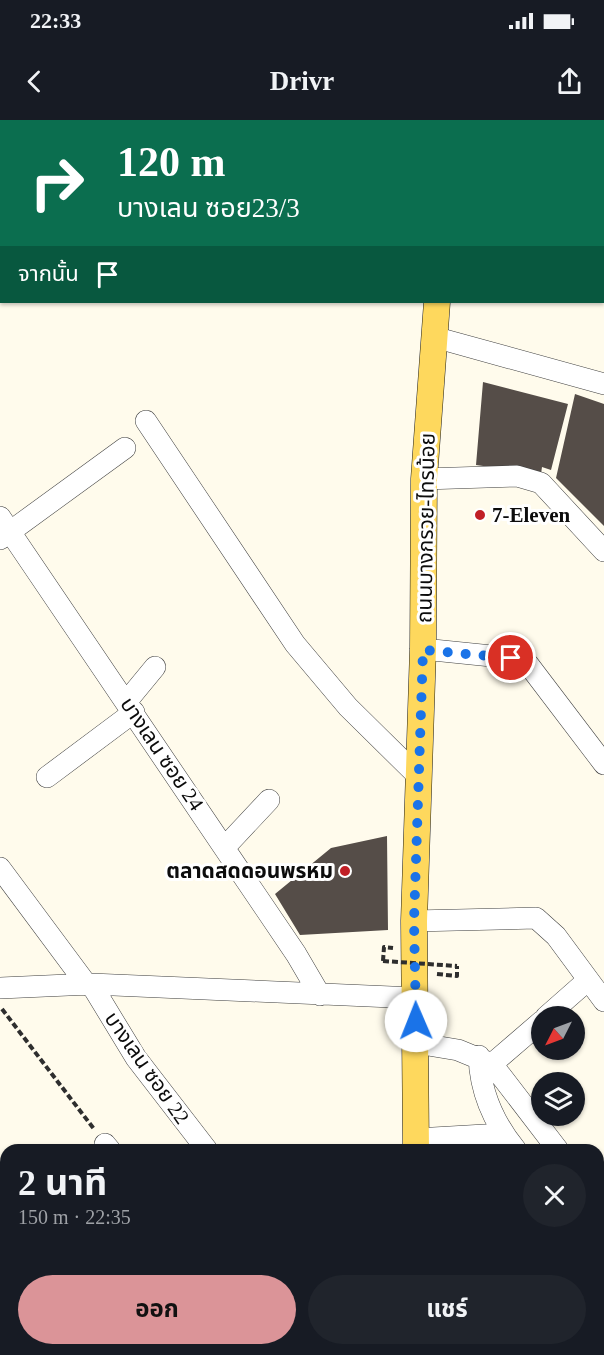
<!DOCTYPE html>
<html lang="th">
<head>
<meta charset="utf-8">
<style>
	:root { --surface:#171b24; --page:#20242c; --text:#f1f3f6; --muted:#9ea1a6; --accent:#db9498 }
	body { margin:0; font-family:"Times New Roman","Noto Sans Thai",serif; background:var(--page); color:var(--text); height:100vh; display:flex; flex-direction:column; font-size:22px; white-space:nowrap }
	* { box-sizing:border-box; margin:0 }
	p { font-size:20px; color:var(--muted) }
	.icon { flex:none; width:33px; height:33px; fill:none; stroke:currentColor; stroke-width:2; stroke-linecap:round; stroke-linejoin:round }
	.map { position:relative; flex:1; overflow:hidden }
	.sheet { position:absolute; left:0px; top:1024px; width:604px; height:212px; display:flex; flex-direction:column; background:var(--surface); border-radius:18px 18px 0 0; box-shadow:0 2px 4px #0004 }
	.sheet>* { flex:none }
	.guide { position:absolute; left:0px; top:0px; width:604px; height:183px; box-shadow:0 2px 4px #0004; background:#0b6e4f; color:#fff; overflow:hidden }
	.needle { width:39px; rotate:228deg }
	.buttons { position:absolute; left:531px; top:886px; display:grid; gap:12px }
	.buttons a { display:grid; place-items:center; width:54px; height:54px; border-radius:50%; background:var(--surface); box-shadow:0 2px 4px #0004; font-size:30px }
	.pin { position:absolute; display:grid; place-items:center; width:51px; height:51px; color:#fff; margin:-26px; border:3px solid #fff; border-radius:50%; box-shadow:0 2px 6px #0007 }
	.me { position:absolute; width:66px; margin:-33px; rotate:359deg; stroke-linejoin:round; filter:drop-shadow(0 0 4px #0008) }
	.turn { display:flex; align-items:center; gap:21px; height:126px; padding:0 18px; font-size:27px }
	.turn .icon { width:78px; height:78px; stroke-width:2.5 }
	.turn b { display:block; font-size:42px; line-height:51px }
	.then { display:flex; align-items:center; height:57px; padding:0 18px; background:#0003; gap:12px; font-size:22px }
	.round { display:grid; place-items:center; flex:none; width:63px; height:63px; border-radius:32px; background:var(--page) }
	.head { display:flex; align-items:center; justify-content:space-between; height:102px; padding:0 18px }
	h1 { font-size:36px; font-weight:700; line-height:45px }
	.primary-button { display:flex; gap:12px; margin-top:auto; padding:12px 18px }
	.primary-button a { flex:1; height:69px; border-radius:36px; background:var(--accent); color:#111; font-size:24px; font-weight:700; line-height:69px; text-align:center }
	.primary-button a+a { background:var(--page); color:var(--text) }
	.status { display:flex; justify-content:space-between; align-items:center; height:42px; padding:0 30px; background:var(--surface); direction:ltr }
	.status svg { height:16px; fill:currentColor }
	header { display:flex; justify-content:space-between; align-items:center; height:78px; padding:0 18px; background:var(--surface); font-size:27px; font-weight:700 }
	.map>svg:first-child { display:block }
	.building { fill:#554d48 }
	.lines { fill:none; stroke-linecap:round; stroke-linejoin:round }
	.minor-casing { stroke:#3f3f3f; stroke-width:22 }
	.major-casing { stroke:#1d1d1d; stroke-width:27 }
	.path { stroke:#2e2e2e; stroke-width:4; stroke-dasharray:6 3; stroke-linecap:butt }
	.minor { stroke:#fff; stroke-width:21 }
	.major { stroke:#fed85d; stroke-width:26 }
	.path-bridge { stroke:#2e2e2e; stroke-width:4; stroke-dasharray:6 3; stroke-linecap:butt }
	.route { stroke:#1a73e8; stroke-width:10; stroke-dasharray:0 18 }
	.poi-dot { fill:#c11f25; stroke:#fff; stroke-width:2 }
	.labels { text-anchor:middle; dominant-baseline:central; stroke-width:6; stroke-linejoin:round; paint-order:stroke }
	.poi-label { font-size:21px; font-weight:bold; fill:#0c0c0c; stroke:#fff; text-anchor:start }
	.street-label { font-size:21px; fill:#0c0c0c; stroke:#fff }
</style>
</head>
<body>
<div class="status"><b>22:33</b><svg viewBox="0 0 49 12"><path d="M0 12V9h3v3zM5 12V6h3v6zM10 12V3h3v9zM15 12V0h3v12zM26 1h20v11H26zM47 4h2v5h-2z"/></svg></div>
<header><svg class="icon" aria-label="back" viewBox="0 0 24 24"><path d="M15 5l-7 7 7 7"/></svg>Drivr<svg class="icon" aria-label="share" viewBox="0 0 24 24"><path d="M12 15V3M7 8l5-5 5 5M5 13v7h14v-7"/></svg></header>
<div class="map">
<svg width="604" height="1235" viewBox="0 0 604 1235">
	<rect width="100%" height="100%" fill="#fffbec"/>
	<path class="building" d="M483,262l85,22 -17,66 -9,-3 -1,7 -65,-9z
		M575,274l29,10v122l-48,-48z
		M387,716l1,94 -88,5 -25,-41 56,-46z"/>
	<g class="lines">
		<defs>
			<path id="minor" d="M245,2l1,-2
				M300,2v-2
				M393,2v-2
				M603,54l1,1
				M603,169h1
				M434,217l170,47
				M146,301l149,223 53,63 71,70
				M424,359l93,-3 24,7 63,68
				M0,397l296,437 24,41
				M0,419l125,-91
				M423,529l88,9 17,6 76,100
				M127,581l28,-34
				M47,657l87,-65
				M225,727l44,-47
				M0,748l87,117
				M414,801l122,-3 20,18 48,65
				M91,864l45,74 71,92
				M0,868l91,-4 324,14
				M546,897l42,-37
				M416,923l42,7 34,14 66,86
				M479,936c1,36 15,67 37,94
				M492,944l50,-43
				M416,1019l86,-5
				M105,1024l5,6
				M598,1087l6,8
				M598,1141l6,7
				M264,1230l4,5
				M366,1230l6,5
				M516,1230l4,5"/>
			<path id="major" d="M453,2v-2
				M416,1030l-2,-229 9,-272 1,-170 13,-177
				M417,1230v5"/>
		</defs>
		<use href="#minor" class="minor-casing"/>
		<use href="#major" class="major-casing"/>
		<path class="path" d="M383,841l1,-14 9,1
			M437,854l20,2v-10
			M2,889l92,120"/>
		<use href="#minor" class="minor"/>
		<use href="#major" class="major"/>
		<path class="path-bridge" d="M383,841l74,5"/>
	</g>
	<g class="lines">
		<path class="route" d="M416,901l-2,-100 9,-271 88,8"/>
	</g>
	<g class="poi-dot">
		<circle cx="480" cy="395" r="6"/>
		<circle cx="345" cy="751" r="6"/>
	</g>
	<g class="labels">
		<g class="poi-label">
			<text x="492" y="395">7-Eleven</text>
			<text x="333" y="751" text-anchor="end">ตลาดสดดอนพรหม</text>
		</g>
		<g class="street-label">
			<text transform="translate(426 408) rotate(-89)">ถนนบางกรวย-ไทรน้อย</text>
			<text transform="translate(162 634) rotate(56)">บางเลน ซอย 24</text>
			<text transform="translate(147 948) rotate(55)">บางเลน ซอย 22</text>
		</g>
	</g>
</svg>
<div class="buttons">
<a><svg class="needle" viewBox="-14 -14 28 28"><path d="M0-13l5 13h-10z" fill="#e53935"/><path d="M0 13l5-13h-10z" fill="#9ea1a6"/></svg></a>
<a><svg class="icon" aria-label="layers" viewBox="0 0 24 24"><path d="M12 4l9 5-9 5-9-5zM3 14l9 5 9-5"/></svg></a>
</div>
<div class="pin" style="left:511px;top:538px;background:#d93025"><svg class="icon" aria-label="arrive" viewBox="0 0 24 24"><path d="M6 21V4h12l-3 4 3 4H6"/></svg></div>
<svg class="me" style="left:416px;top:901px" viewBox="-20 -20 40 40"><circle r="19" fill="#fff"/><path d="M0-13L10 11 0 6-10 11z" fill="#1a73e8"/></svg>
<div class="guide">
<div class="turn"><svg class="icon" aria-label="right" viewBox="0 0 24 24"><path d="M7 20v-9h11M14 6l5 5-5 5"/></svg><div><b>120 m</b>บางเลน ซอย23/3</div></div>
<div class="then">จากนั้น<svg class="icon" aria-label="arrive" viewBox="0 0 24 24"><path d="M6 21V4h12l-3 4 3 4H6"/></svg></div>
</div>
<section class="sheet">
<div class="head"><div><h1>2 นาที</h1><p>150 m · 22:35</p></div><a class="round"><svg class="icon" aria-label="close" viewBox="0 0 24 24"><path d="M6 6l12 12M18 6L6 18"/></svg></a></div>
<div class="primary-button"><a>ออก</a><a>แชร์</a></div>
</section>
</div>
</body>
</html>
